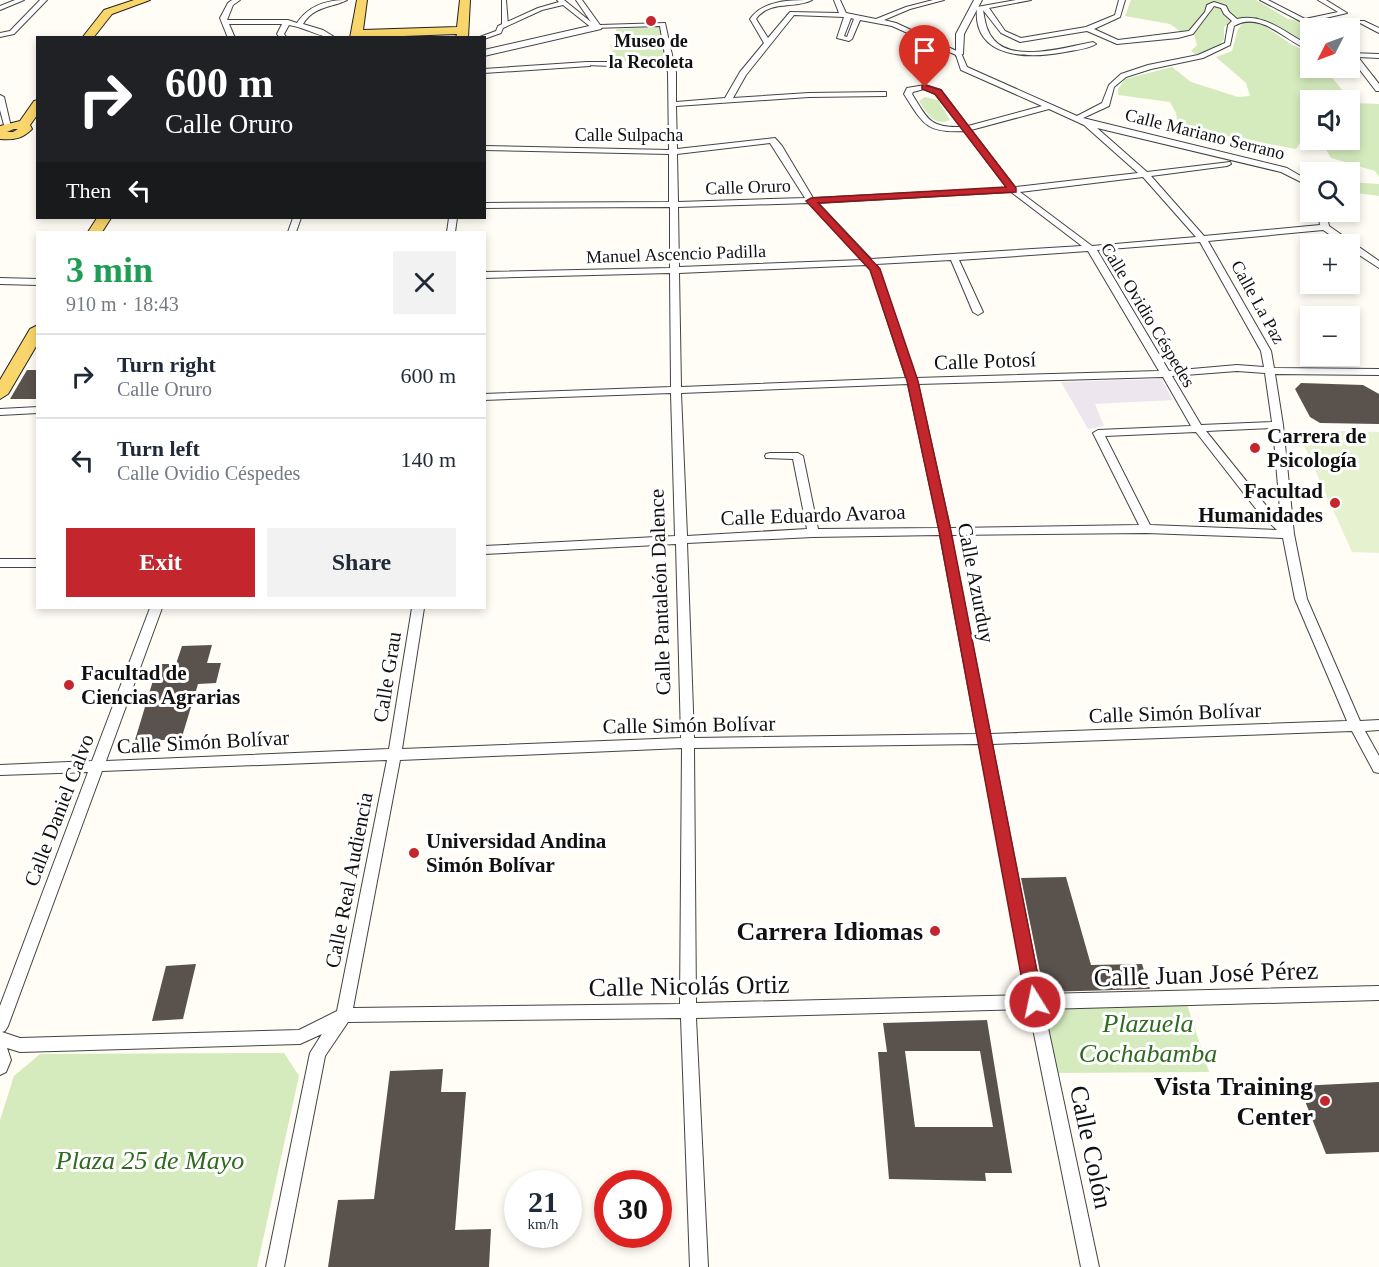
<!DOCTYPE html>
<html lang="en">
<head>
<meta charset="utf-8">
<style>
	:root { --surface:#fff; --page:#f2f2f3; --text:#1f2937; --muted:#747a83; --line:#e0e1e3; --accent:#c4262e }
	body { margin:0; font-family:"Times New Roman",serif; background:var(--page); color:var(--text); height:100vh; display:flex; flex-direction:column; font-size:22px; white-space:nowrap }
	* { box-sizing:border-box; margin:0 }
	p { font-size:20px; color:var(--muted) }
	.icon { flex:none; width:33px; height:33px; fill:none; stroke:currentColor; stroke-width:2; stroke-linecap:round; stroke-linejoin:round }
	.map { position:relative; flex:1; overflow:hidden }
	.sheet { position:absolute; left:36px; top:231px; width:450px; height:378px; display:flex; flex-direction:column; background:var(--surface); border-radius:0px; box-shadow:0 3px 9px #0003 }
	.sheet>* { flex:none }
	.hud { position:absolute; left:36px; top:36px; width:450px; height:183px; border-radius:0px; box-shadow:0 3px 9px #0003; background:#202124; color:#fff; overflow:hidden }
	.needle { width:39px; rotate:228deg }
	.fabs { position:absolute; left:1300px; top:18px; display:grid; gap:12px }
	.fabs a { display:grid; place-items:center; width:60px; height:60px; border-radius:0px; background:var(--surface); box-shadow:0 3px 9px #0003; font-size:30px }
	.speed { position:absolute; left:504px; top:1170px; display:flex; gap:12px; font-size:30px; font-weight:700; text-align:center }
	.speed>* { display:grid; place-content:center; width:78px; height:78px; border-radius:50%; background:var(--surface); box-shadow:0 3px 9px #0003; line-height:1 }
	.speed small { font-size:15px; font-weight:400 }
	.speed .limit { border:9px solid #d22; background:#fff; color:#111 }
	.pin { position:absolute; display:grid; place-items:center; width:51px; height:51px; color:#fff; margin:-62px -26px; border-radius:50% 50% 50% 0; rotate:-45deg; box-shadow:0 0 6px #0007 }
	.pin .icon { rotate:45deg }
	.me { position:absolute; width:66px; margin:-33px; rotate:350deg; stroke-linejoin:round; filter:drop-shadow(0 0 4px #0008) }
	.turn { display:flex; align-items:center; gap:21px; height:126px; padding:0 30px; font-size:27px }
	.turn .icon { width:78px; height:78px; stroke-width:2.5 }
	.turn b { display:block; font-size:42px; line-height:51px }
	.then { display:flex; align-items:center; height:57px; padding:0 30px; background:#0003; gap:12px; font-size:22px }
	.round { display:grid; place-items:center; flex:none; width:63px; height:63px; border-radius:0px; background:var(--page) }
	.overview { display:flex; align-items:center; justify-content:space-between; height:102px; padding:0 30px }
	h1 { font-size:36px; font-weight:700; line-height:45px; color:#1e9e55 }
	.cta { display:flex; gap:12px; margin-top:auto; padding:12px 30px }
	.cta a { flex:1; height:69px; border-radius:0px; background:var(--accent); color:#fff; font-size:24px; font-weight:700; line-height:69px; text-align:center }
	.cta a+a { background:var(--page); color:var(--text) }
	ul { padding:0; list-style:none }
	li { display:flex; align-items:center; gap:18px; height:84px; padding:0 30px; border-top:2px solid var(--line) }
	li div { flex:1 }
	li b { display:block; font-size:22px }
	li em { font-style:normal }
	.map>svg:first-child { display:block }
	.industrial { fill:#eee6ef }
	.green { fill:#d5ebbd; fill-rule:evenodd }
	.pitch { fill:#e6f2cf }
	.building { fill:#5a524d; fill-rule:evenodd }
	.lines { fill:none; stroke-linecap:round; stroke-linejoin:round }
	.pedestrian-casing { stroke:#444; stroke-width:2 }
	.minor-casing { stroke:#444; stroke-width:2 }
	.tertiary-casing { stroke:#444; stroke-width:2 }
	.primary-casing { stroke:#222; stroke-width:2 }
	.pedestrian { fill:#fff; fill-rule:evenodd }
	.minor { fill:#fff; fill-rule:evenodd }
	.tertiary { fill:#fff; fill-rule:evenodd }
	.primary { fill:#f9d66b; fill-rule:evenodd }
	.route { fill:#c4262e; stroke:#7f191e; stroke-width:1.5 }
	.poi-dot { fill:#c4262e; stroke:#fff; stroke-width:2 }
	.labels { text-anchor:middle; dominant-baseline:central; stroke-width:6; stroke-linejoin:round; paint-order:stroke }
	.far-poi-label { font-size:18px; font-weight:bold; fill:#111; stroke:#fff }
	.far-street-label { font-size:18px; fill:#111; stroke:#fff }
	.street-label { font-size:21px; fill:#111; stroke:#fff }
	.poi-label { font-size:21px; font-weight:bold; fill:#111; stroke:#fff; text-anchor:start }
	.near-poi-label { font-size:26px; font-weight:bold; fill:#111; stroke:#fff; text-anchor:end }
	.near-street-label { font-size:26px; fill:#111; stroke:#fff }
	.near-park-label { font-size:26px; font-style:italic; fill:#2f6b1f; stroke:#fff }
</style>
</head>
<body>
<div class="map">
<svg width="1379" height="1267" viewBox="0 0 1379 1267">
	<rect width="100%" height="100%" fill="#fffdf5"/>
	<path class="industrial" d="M1161,379l12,21 -78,4 9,22 -16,3 -27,-47z"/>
	<path class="green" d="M1131,0h125l32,19 23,3 -1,17 -14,2c-21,-14 -50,-36 -72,-14v12l-5,7 -21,10 -7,-5 6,-6 -3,-10 -13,-3 -11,-8 -45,-8z
		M1251,21l11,3 30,21 19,8v15h13l29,35 26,1v73l-4,-6 -44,-13 -9,-15 -20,-4 -6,10 -118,-22 -2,-14 -6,-11 -52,-7v-6l7,-10 47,-12 19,15 47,15 12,-1 -4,-13 -30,-26 16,-6 6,-22 6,-7zM1311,100h39v40h-39z
		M656,27l4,1 7,30 -51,4 -6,-17 10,-1 -4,-15z
		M925,97l13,3 12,20c-16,7 -23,-7 -31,-19z
		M1350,182l29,2v12l-29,-4z
		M1186,1001l23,71 -153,1 -14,-60 3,-5z
		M284,1053l15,23 -42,191h-257v-147l14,-44 26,-22z"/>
	<path class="pitch" d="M1297,430l82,2v121l-27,-1z"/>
	<path class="building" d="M27,370h11v29h-28z
		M1301,383l62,2 16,9v30l-59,-1 -10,-6 -15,-28z
		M212,645l-5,18h14l-5,20 -18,1 -17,56h-46l23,-76h18l6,-18z
		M1066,877l25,88 51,-1 8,25 -106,3 -23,-114z
		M196,964l-13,55 -31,2 14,-55z
		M987,1020l25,153h-27l1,8 -97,-2 -11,-127h9l-4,-29zM905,1051h75l13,76h-78z
		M443,1069l-2,23h25l-11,138 36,-1 -2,38h-161l10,-67 36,-1 16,-128z
		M1379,1082v70l-53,2 -27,-68z"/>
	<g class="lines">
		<defs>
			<path id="pedestrian" d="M502,0h4l2,25 -3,2 -3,-2z
				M587,62h24l3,2 -3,2 -26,-1 -1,-1z"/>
			<path id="minor" d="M15,0h9l-24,10v-4z
				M40,0h7l-33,34 -14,3v-4l10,-2z
				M232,0h8l-7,5 -6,15h61l9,3c12,-18 30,-23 50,-23 -16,8 -33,6 -44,24l20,6 13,8c-16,0 -31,-11 -47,-13l-5,9 3,4h-7l-3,-4 5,-10h-53l6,14h-7l-8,-20 8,-15z
				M557,0h7l27,22 -15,-22h6l18,25 65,-2 11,50v29l49,-4 15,-26 24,-29 -14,-24c13,-19 40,-19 62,-19 -17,9 -43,0 -56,19l12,19 22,-26 49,1 -5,-13h6l6,13 30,6 30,-12 27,-7h11l-34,9 -26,11 12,3 65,30 6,14 110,49 25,-13 7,-18 12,-11 27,-9 50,-10 27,-12 3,-18 4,-4 -8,-7 -3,-6 -7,-2 -21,28 -15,4 -61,6 -30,-13 -67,11 -19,-9 -18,-23c2,11 3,21 11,30 20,23 73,7 99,2l3,2c-8,5 -21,6 -31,8 -37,7 -93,7 -88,-45l39,-7h15l-42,8 16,23 16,7 65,-11 29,-12 4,-15h6l-5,17 -26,12 24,11 71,-9 16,-19 2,-7 7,-3 12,4 3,6 8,7c28,-7 50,16 74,27v5c-25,-9 -50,-41 -77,-25l-4,19 -27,13 -52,11 -25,8 -12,10 -5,19 -26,12 204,50 24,14v7l-8,-6 -22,-11 -184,-44 50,44 83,-10 1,2 -4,2 -76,10 53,60 116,-11 -2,-13h8l3,14 50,35v7l-29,-19v-5h-6l-21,-14 -115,11 63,110 3,17 105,1v6l-104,-1 8,51 11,109 13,65 53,122 19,-1v10l-14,1 14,25v17l-5,-1 -22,-41 -360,13 49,250 338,-8v14l-335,9 55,258h-18l-52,-258 -333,9 12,249h-18l-9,-249 -333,4 -23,34 -41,211h-18l44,-214 12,-19 -22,10 -280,8 -13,-4 4,12 -5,12 -6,3v-69l88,-234 -88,3v-10l92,-4 58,-153h12l-56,153 283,-12 23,-141h12l-22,141 279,-11 -5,-194 -192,10v-8l191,-10 -4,-143 -187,7v-6l187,-7 -1,-114 -186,5v-6l186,-4v-61l-186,1v-5l185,-1v-48l-185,-4v-4l185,4 -1,-77 -8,-47 -68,2 -29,-23 -21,5 -39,18 -2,5 -17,6 -7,-1 19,-7 2,-5 40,-18 21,-6zM794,15l50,2 -7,21 12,3 3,-2 8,-19 32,6 64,29 5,15 81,36 -74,20 -27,-36 -16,-5 -18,3 -3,6c19,30 22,39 60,37l43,57 -194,10 -31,-52 -7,-8 -98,11 -1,-43 133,-9 77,-1v-4h-3l-74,1 -76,5 13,-23zM851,18l3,1 -7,18 -3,-1zM924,89l11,5 26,33c-32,1 -34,-9 -49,-33l1,-2zM1049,109l35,16 54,48 -123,14 -44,-57zM770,143l35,55 -127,4 -1,-48zM1143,177l53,60 -104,9 -72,-54zM1011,192l71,54 -211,13 -53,-56zM809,203l53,57 -183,7 -1,-60zM1200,242l61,109 3,16 -27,-2 -68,6 -72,-121zM1088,251l71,120 -243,7 -37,-109 -3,-5 75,-4 22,52 5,3 5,-3 -24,-52zM866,265l5,5 35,108 -225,9 -2,-114zM1237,371l28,2 7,49 -71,3 -29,-49zM1163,377l28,49 -93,4 -5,3 46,92 -189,3 -32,-144zM908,384l31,144 -121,1 -15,-73 -5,-3h-28l-4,1 -1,2 1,2 27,1 14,70 -120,7 -6,-143zM1273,428l8,93 -13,-13 -62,-77zM1196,432l64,82 17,16 -127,-5 -45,-89zM1146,533l137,5 12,61 52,122 -357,13 -39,-199zM940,535l37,199 -283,4 -7,-195 126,-6zM979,744l47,251 -330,8 -2,-255zM682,748l-2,256 -327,4 47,-248zM387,760l-50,251 -38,19 -279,8 -18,-6 3,-1 3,-5 94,-255z
				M1260,0h8l37,19 33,-7 -20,-12h8l21,13 -43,10z
				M1360,21h4l15,7v5l-19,-10z
				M1350,53l29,1v4l-21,-1 21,27v7h-3l-26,-34z
				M587,62h3v4l-106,7v-4z
				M0,95l4,2 7,30 -7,-2 -4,-15z
				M293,218h8l-5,14h-8z
				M449,218h8l-2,14h-8z
				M0,278l38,1v6l-38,-1z
				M38,407v6l-38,2v-6z
				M0,559h38v8h-38z"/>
			<path id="tertiary" d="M974,0h8l-18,34 -1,20 -7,2v-22z
				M598,24l4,3 -1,2 -117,27v-6z"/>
			<path id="primary" d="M134,0h16l-38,14 -19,24h-11l22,-28z
				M357,0h10l-4,30 94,-3 3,-27h10l-2,38h-12l1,-4 -107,4z
				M38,100v14l-8,11 2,4c-10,10 -18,11 -32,10v-13l20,-5 14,-20zM14,129h4l-5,3h-6z
				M97,218h14l-9,14h-14z
				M38,325v18l-30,51 -8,5v-19l30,-51z"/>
		</defs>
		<use href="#pedestrian" class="pedestrian-casing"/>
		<use href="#minor" class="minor-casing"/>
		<use href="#tertiary" class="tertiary-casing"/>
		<use href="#primary" class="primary-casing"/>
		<use href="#pedestrian" class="pedestrian"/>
		<use href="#minor" class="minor"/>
		<use href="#tertiary" class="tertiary"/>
		<use href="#primary" class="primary"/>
	</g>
	<path class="route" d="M925,85l16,5 75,98v4l-198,11 62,66 38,112 33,150 92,471 -2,6 -6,3 -6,-3 -3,-6 -87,-471 -32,-150 -37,-111 -64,-69 5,-3 195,-11 -71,-93 -13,-5v-3z"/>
	<g class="poi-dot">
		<circle cx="651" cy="21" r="6"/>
		<circle cx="1255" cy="448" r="6"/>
		<circle cx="1335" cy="503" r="6"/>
		<circle cx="69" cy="685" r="6"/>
		<circle cx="414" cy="853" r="6"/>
		<circle cx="935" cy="931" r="6"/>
		<circle cx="1325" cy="1101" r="6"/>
	</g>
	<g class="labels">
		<g class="far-poi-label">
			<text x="651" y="41">Museo de<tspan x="651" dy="21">la Recoleta</tspan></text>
		</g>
		<g class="far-street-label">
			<text transform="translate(1205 134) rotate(14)">Calle Mariano Serrano</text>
			<text x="629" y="135">Calle Sulpacha</text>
			<text transform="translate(748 187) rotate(-2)">Calle Oruro</text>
			<text transform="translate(676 254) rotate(-2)">Manuel Ascencio Padilla</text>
			<text transform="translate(1258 302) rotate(61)">Calle La Paz</text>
			<text transform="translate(1148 315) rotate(59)">Calle Ovidio Céspedes</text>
		</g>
		<g class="street-label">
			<text transform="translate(985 361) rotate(-2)">Calle Potosí</text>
			<text transform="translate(813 515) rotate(-2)">Calle Eduardo Avaroa</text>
			<text transform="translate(976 583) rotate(79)">Calle Azurduy</text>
			<text transform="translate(660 592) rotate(-92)">Calle Pantaleón Dalence</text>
			<text transform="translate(387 677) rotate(-81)">Calle Grau</text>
			<text transform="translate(1175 713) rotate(-2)">Calle Simón Bolívar</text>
			<text transform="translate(689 725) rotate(-1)">Calle Simón Bolívar</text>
			<text transform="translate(203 742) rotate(-3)">Calle Simón Bolívar</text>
			<text transform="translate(59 810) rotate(-69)">Calle Daniel Calvo</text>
			<text transform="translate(349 880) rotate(-79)">Calle Real Audiencia</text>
		</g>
		<g class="poi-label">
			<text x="1267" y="436">Carrera de<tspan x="1267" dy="24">Psicología</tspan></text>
			<text x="1323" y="491" text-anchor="end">Facultad<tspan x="1323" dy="24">Humanidades</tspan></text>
			<text x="81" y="673">Facultad de<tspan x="81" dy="24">Ciencias Agrarias</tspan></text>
			<text x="426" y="841">Universidad Andina<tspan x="426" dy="24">Simón Bolívar</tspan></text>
		</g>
		<g class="near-poi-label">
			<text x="923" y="931">Carrera Idiomas</text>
			<text x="1313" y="1086">Vista Training<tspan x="1313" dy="30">Center</tspan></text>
		</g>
		<g class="near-street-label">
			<text transform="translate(1206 974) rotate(-2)">Calle Juan José Pérez</text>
			<text transform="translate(689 986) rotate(-1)">Calle Nicolás Ortiz</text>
			<text transform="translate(1091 1147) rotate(78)">Calle Colón</text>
		</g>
		<g class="near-park-label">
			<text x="1148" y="1023">Plazuela<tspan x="1148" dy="30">Cochabamba</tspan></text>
			<text x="150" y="1160">Plaza 25 de Mayo</text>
		</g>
	</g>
</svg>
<div class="fabs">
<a><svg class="needle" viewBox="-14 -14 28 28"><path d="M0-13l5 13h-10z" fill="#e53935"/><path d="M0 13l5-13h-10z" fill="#747a83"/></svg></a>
<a><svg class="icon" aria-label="sound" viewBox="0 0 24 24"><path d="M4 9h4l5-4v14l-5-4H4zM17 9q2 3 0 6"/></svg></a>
<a><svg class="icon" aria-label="search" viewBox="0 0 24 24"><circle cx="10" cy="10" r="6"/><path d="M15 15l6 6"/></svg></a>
<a>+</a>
<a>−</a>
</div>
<div class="speed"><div>21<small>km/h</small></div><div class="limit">30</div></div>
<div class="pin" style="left:925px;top:87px;background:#d93025"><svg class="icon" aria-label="arrive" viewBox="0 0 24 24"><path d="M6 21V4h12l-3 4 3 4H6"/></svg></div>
<svg class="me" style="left:1035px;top:1002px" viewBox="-20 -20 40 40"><circle r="17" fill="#c4262e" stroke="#fff" stroke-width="3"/><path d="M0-11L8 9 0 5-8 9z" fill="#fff"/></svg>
<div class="hud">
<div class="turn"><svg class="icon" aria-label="right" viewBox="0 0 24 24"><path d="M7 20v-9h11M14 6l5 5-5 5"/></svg><div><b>600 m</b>Calle Oruro</div></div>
<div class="then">Then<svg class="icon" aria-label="left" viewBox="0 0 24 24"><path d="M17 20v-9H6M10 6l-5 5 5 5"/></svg></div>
</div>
<section class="sheet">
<div class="overview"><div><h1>3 min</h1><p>910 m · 18:43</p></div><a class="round"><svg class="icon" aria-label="close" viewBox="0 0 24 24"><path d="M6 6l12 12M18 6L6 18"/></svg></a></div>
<ul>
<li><svg class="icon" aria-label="right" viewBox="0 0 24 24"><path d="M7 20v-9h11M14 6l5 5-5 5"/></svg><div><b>Turn right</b><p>Calle Oruro</p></div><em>600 m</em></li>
<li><svg class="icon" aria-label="left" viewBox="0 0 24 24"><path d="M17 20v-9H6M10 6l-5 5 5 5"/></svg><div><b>Turn left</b><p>Calle Ovidio Céspedes</p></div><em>140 m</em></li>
</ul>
<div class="cta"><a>Exit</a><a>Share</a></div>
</section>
</div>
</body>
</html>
